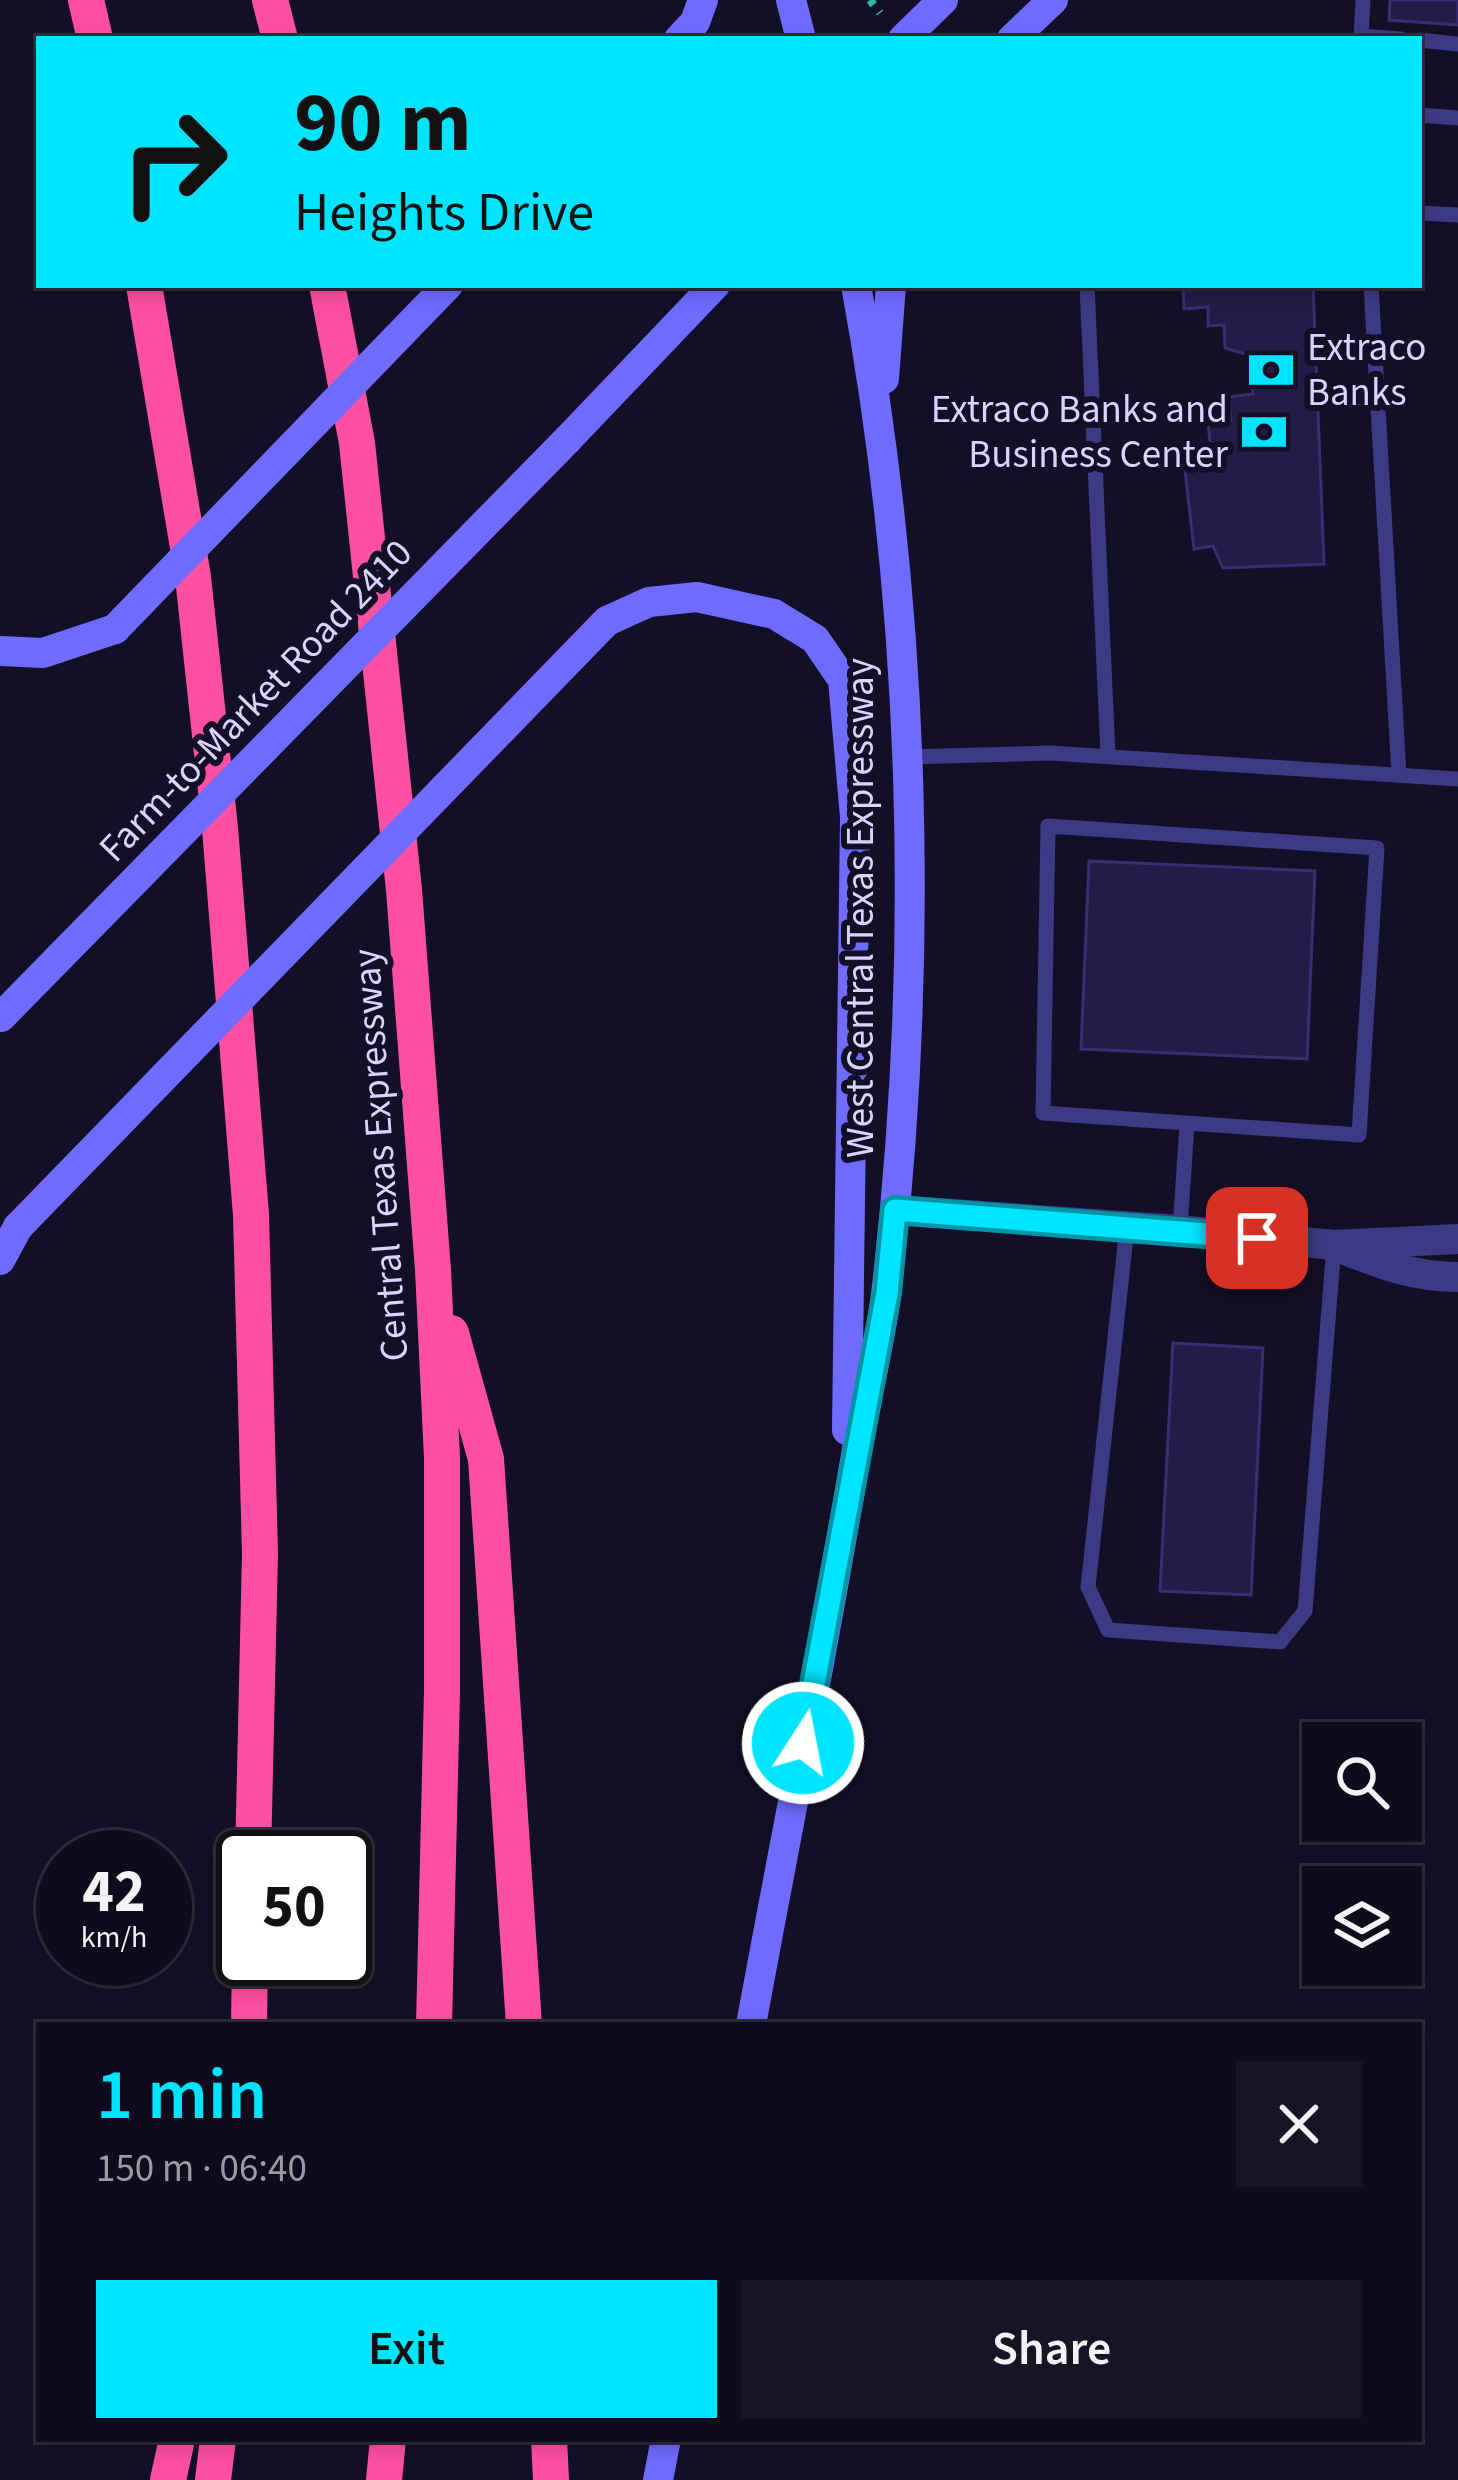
<!DOCTYPE html>
<html lang="en">
<head>
<meta charset="utf-8">
<style>
	:root { --surface:#0e0b1c; --page:#171425; --text:#f1f3f6; --muted:#9b9ba3; --line:#2e2b3b; --accent:#00e5ff }
	body { margin:0; font-family:"Source Sans 3",sans-serif; background:var(--page); color:var(--text); height:100vh; display:flex; flex-direction:column; font-size:45px; white-space:nowrap }
	* { box-sizing:border-box; margin:0 }
	p { font-size:39px; color:var(--muted) }
	.icon { flex:none; width:66px; height:66px; fill:none; stroke:currentColor; stroke-width:2; stroke-linecap:round; stroke-linejoin:round }
	.map { position:relative; flex:1; overflow:hidden }
	.sheet { position:absolute; left:36px; top:2022px; width:1386px; height:420px; display:flex; flex-direction:column; background:var(--surface); border-radius:0px; box-shadow:0 6px 18px #0003,0 0 0 3px var(--line) }
	.sheet>* { flex:none }
	.guide { position:absolute; left:36px; top:36px; width:1386px; height:252px; border-radius:0px; box-shadow:0 6px 18px #0003,0 0 0 3px var(--line); background:#00e5ff; color:#111; overflow:hidden }
	.tools { position:absolute; left:1302px; top:1722px; display:grid; gap:24px }
	.tools a { display:grid; place-items:center; width:120px; height:120px; border-radius:0px; background:var(--surface); box-shadow:0 6px 18px #0003,0 0 0 3px var(--line); font-size:60px }
	.speed { position:absolute; left:36px; top:1830px; display:flex; gap:24px; font-size:60px; font-weight:700; text-align:center }
	.speed>* { display:grid; place-content:center; width:156px; height:156px; border-radius:50%; background:var(--surface); box-shadow:0 6px 18px #0003,0 0 0 3px var(--line); line-height:1 }
	.speed small { font-size:30px; font-weight:400 }
	.speed .limit { border:6px solid #111; border-radius:18px; background:#fff; color:#111 }
	.pin { position:absolute; display:grid; place-items:center; width:102px; height:102px; color:#fff; margin:-51px; border-radius:24px; box-shadow:0 6px 18px #0006 }
	.me { position:absolute; width:132px; margin:-66px; rotate:11deg; stroke-linejoin:round; filter:drop-shadow(0 0 9px #0008) }
	.turn { display:flex; align-items:center; gap:42px; height:252px; padding:0 60px; font-size:54px }
	.turn .icon { width:156px; height:156px; stroke-width:2.5 }
	.turn b { display:block; font-size:84px; line-height:102px }
	.round { display:grid; place-items:center; flex:none; width:126px; height:126px; border-radius:0px; background:var(--page) }
	.summary { display:flex; align-items:center; justify-content:space-between; height:204px; padding:0 60px }
	h1 { font-size:72px; font-weight:600; line-height:90px; color:var(--accent) }
	.action { display:flex; gap:24px; margin-top:auto; padding:24px 60px }
	.action a { flex:1; height:138px; border-radius:0px; background:var(--accent); color:#111; font-size:48px; font-weight:600; line-height:138px; text-align:center }
	.action a+a { background:var(--page); color:var(--text) }
	.map>svg:first-child { display:block }
	.building { fill:#241b47; stroke:#3b2d73; stroke-width:3 }
	.lines { fill:none; stroke-linecap:round; stroke-linejoin:round }
	.path { stroke:#2fb8b0; stroke-width:8; stroke-dasharray:6 9; stroke-linecap:butt }
	.lane { stroke:#3d3a85; stroke-width:15 }
	.street { stroke:#3d3a85; stroke-width:30 }
	.secondary { stroke:#6f6bff; stroke-width:30 }
	.highway { stroke:#ff4fa3; stroke-width:36 }
	.secondary-bridge { stroke:#6f6bff; stroke-width:30 }
	.route-casing { stroke:#0095a6; stroke-width:30 }
	.route { stroke:#00e5ff; stroke-width:21 }
	.labels { text-anchor:middle; dominant-baseline:central; stroke-width:12; stroke-linejoin:round; paint-order:stroke }
	.poi-label { font-size:39px; fill:#d9d4ff; stroke:#130f26; text-anchor:start }
	.street-label { font-size:39px; fill:#d9d4ff; stroke:#130f26 }
</style>
</head>
<body>
<div class="map">
<svg width="1458" height="2480" viewBox="0 0 1458 2480">
	<rect width="100%" height="100%" fill="#130f26"/>
	<path class="building" d="M1390,0h68v25l-69,-5z
		M1183,285h130l11,279 -101,4 -10,-22 -19,3 -12,-104 28,-3 -2,-19 23,-2 -3,-24 25,-3 -4,-39 -24,-7 -1,-23 -16,1v-19l-24,2z
		M1089,861l226,10 -8,188 -226,-10z
		M1173,1343l90,5 -12,247 -91,-4z"/>
	<g class="lines">
		<path class="path" d="M870,0l10,13"/>
		<path class="lane" d="M1363,0l-2,36 40,3
			M1419,40l39,4
			M1419,115l39,3
			M1419,213l39,2
			M1087,285l21,471
			M1371,285l28,490
			M907,757l143,-4 408,26
			M1048,826l329,22 -18,287 -316,-22z
			M1127,1227l-39,360 20,43 172,12 25,-31 29,-366
			M1180,1230l7,-106"/>
		<path class="street" d="M895,1210l285,20 154,15 124,-6
			M1340,1248c40,16 74,29 118,29"/>
		<path class="secondary" d="M791,0l10,39
			M679,39l16,-17 8,-22
			M903,39l40,-39
			M1012,39l41,-39
			M884,379l7,-94
			M568,439l147,-154
			M0,651l43,2 72,-24
			M0,1260l18,-33
			M847,1430l8,-613
			M751,2025c35,-190 73,-379 105,-570 9,-56 25,-112 31,-169 38,-331 29,-673 -31,-1001
			M658,2480l8,-41"/>
		<path class="highway" d="M86,0l9,39
			M270,0l10,39
			M144,285l49,292 27,251 31,387 9,339 -7,303
			M327,285l30,158 47,447 29,380 9,188v233l-8,334
			M451,1333l35,126 38,566
			M249,2025l1,-66
			M549,2439l2,41
			M168,2480l9,-41
			M213,2480l5,-41
			M384,2480l4,-41"/>
		<path class="secondary-bridge" d="M115,629l333,-344
			M1,1017l567,-578
			M18,1227l589,-606 42,-19 48,-5 77,17 41,25 28,41 12,137"/>
	</g>
	<g class="lines">
		<defs>
			<path id="route" d="M803,1743l84,-450 8,-83 362,28"/>
		</defs>
		<use href="#route" class="route-casing"/>
		<use href="#route" class="route"/>
	</g>
	<defs>
		<symbol id="bank-bare" viewBox="-9 -9 18 18"><path d="M-6-4H6V4H-6ZM0-2.3a2.3 2.3 0 1 0 0 4.6a2.3 2.3 0 1 0 0-4.6Z" fill="#00e5ff" stroke="#130f26" stroke-width="2.5" paint-order="stroke"/></symbol>
	</defs>
	<g fill-rule="evenodd">
		<use href="#bank-bare" x="1238" y="337" width="66" height="66"/>
		<use href="#bank-bare" x="1231" y="399" width="66" height="66"/>
	</g>
	<g class="labels">
		<g class="poi-label">
			<text x="1307" y="348">Extraco<tspan x="1307" dy="45">Banks</tspan></text>
			<text x="1228" y="410" text-anchor="end">Extraco Banks and<tspan x="1228" dy="45">Business Center</tspan></text>
		</g>
		<g class="street-label">
			<text transform="translate(256 701) rotate(-46)">Farm-to-Market Road 2410</text>
			<text transform="translate(861 908) rotate(-90)">West Central Texas Expressway</text>
			<text transform="translate(381 1155) rotate(-94)">Central Texas Expressway</text>
		</g>
	</g>
</svg>
<div class="tools">
<a><svg class="icon" aria-label="search" viewBox="0 0 24 24"><circle cx="10" cy="10" r="6"/><path d="M15 15l6 6"/></svg></a>
<a><svg class="icon" aria-label="layers" viewBox="0 0 24 24"><path d="M12 4l9 5-9 5-9-5zM3 14l9 5 9-5"/></svg></a>
</div>
<div class="speed"><div>42<small>km/h</small></div><div class="limit">50</div></div>
<div class="pin" style="left:1257px;top:1238px;background:#d93025"><svg class="icon" aria-label="arrive" viewBox="0 0 24 24"><path d="M6 21V4h12l-3 4 3 4H6"/></svg></div>
<svg class="me" style="left:803px;top:1743px" viewBox="-20 -20 40 40"><circle r="17" fill="#00e5ff" stroke="#fff" stroke-width="3"/><path d="M0-11L8 9 0 5-8 9z" fill="#fff"/></svg>
<div class="guide">
<div class="turn"><svg class="icon" aria-label="right" viewBox="0 0 24 24"><path d="M7 20v-9h11M14 6l5 5-5 5"/></svg><div><b>90 m</b>Heights Drive</div></div>
</div>
<section class="sheet">
<div class="summary"><div><h1>1 min</h1><p>150 m · 06:40</p></div><a class="round"><svg class="icon" aria-label="close" viewBox="0 0 24 24"><path d="M6 6l12 12M18 6L6 18"/></svg></a></div>
<div class="action"><a>Exit</a><a>Share</a></div>
</section>
</div>
</body>
</html>
